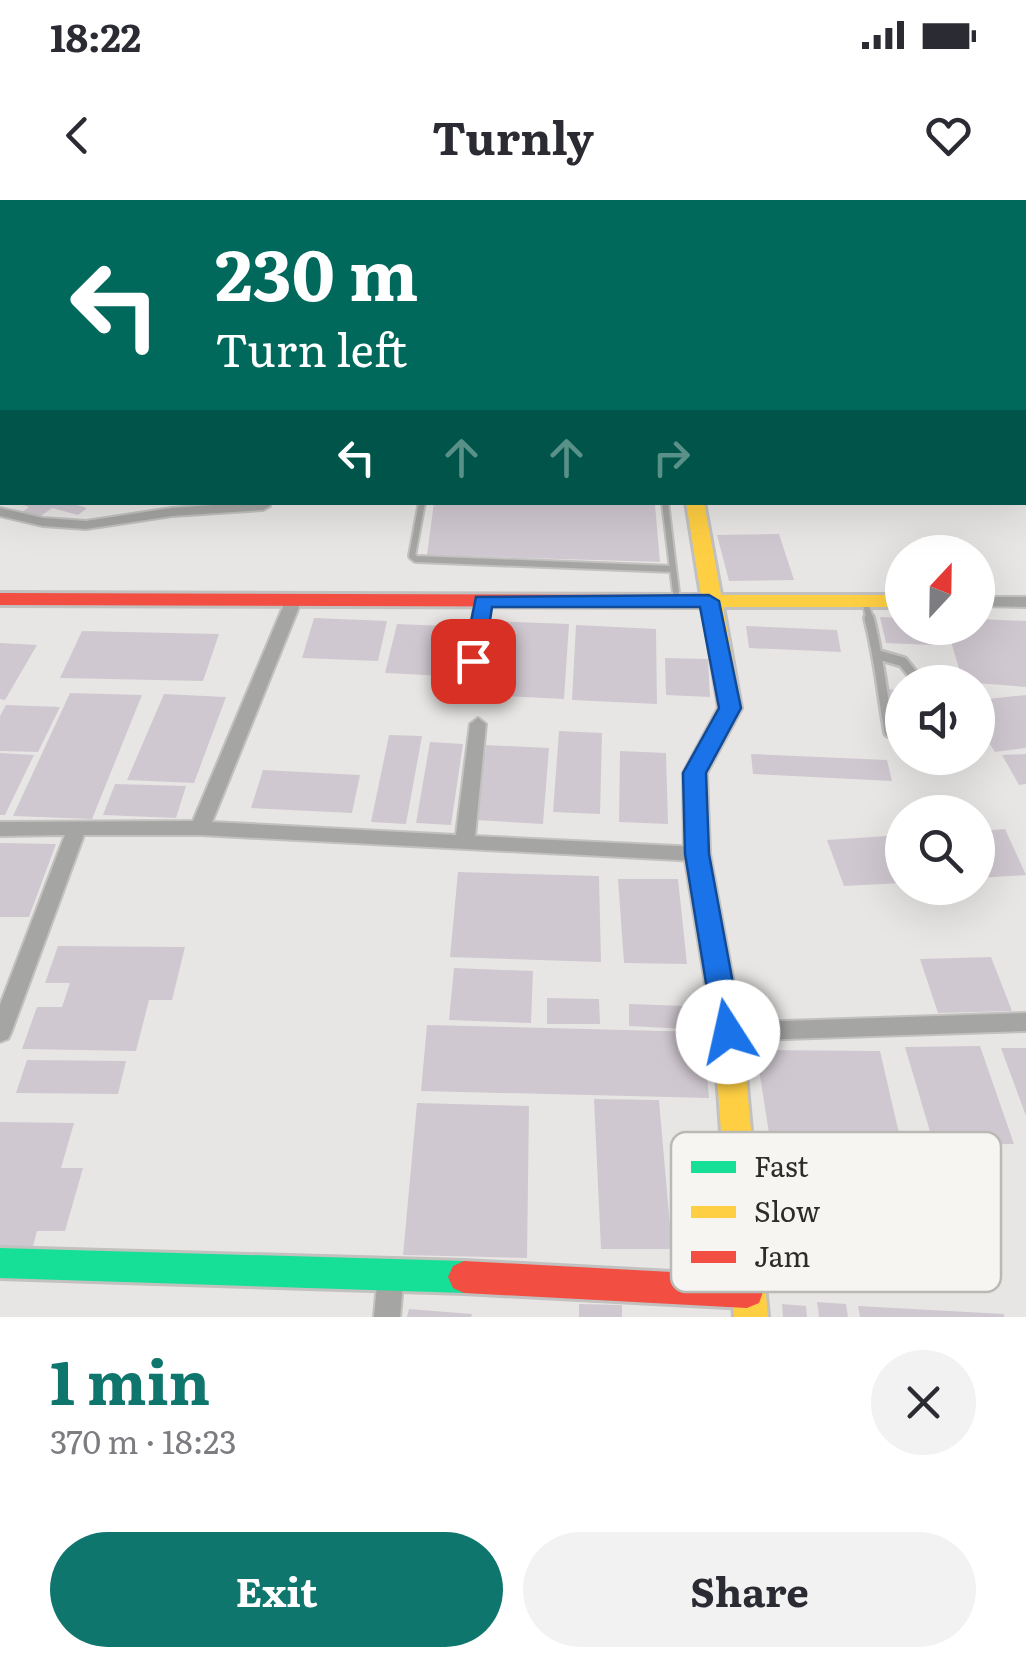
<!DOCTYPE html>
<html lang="en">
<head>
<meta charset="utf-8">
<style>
	:root { --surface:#fff; --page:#f2f2f3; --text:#2b2b33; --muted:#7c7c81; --accent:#0f766e }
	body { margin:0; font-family:Literata,serif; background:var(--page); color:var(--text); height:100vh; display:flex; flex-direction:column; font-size:38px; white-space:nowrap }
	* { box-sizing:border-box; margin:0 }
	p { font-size:32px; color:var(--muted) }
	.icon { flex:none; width:55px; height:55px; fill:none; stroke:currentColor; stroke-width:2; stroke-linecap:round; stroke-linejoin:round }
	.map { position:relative; height:1117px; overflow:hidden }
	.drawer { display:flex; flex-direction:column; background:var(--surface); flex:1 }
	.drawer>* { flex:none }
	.guide { position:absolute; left:0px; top:0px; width:1028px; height:305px; box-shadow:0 10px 40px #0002; background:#00695c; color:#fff; overflow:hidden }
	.needle { width:65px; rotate:22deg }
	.fabs { position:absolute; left:885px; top:335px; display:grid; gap:20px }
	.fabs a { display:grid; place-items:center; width:110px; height:110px; border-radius:50%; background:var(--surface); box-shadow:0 10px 40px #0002; font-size:50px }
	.pin { position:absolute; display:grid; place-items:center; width:85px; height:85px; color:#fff; margin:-42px; border-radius:20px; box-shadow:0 5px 15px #0006 }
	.me { position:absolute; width:110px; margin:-55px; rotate:350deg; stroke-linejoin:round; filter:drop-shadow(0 0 8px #0008) }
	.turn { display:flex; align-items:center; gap:35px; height:210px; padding:0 50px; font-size:45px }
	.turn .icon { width:130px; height:130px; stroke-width:2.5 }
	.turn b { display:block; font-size:70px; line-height:85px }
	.lanes { display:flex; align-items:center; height:95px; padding:0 50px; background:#0003; justify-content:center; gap:50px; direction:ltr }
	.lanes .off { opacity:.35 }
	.round { display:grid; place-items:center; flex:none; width:105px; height:105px; border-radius:52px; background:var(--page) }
	.summary { display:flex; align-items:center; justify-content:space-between; height:170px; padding:0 50px }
	h1 { font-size:60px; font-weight:700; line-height:75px; color:var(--accent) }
	.primary-button { display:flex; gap:20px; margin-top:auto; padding:20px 50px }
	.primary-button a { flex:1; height:115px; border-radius:60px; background:var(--accent); color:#fff; font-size:40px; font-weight:700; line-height:115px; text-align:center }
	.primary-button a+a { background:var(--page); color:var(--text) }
	.status { display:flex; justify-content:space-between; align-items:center; height:70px; padding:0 50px; background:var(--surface); direction:ltr }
	.status svg { height:28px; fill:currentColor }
	header { display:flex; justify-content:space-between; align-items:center; height:130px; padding:0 50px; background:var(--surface); font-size:45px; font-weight:700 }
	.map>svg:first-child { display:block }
	.building { fill:#d0c8d0 }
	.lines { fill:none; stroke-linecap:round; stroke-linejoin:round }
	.lane-far1-casing { stroke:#c2c1c0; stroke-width:10 }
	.lane-casing { stroke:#c2c1c0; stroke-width:14 }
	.street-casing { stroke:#c2c1c0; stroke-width:4 }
	.fast-casing { stroke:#c2c1c0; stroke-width:6 }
	.slow-casing { stroke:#c2c1c0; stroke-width:6 }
	.jam-casing { stroke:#c2c1c0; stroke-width:6 }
	.lane-far1 { stroke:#a5a5a3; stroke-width:6 }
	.lane { stroke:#a5a5a3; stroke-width:9 }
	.street { fill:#a5a5a3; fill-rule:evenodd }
	.fast { fill:#16e098; fill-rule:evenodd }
	.slow { fill:#ffcf43; fill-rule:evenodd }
	.jam { fill:#f24e42; fill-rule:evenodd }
	.route { fill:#1a73e8; stroke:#114b97; stroke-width:2.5 }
	.key { fill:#f6f5f1; stroke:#b9b9b5; stroke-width:2.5 }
	.key-label { font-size:28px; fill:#2c2c2a }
</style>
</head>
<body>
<div class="status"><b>18:22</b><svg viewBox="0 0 49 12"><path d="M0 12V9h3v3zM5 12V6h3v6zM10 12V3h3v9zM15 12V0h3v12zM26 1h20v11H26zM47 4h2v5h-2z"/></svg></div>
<header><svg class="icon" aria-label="back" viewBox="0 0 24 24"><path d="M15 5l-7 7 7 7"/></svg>Turnly<svg class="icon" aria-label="heart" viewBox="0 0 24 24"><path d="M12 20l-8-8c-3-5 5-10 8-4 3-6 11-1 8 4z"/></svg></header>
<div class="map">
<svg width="1026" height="1117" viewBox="0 0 1026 1117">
	<rect width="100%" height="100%" fill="#e8e6e4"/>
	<path class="building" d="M27,302h40l20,6 -9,7 -26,-7 -14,10 -17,-5 8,-6 -5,-2z
		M434,302l221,3 5,57 -233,-7z
		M779,334l15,46 -65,1 -12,-46z
		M880,417l22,1v10h26l5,17 -47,-2z
		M314,418l73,3 -9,40 -76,-3z
		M978,419l48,2v66l-63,-5 -16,-54h31z
		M489,421l80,3 -5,75 -85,-4z
		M397,424l75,3 -7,50 -80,-4z
		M576,425l80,4 1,75 -85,-4z
		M746,426l91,4 4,22 -92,-4z
		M82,431l137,3 -16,47 -143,-3z
		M0,443l37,2 -32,55 -5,-1z
		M665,458l43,1 2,38 -44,-2z
		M884,489l18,1v39l-9,-1z
		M70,493l72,2 -50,124 -79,-3z
		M164,494l62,3 -32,86 -67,-3z
		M1026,495v53l-31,4 -17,-26v-26z
		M6,505l54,2 -22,45 -38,-1v-35z
		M559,531l43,2 -2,81 -47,-2z
		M389,535l33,1 -16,88 -35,-2z
		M430,542l33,2 -12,81 -35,-2z
		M486,545l63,3 -6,76 -67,-4z
		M620,551l46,2 2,71 -49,-2z
		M0,553l34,2 -29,60h-5z
		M751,554l136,6 5,21 -139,-7z
		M1026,554v30l-7,1 -17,-30z
		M263,570l97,5 -8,38 -101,-5z
		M115,584l71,2 -10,32 -73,-3z
		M1005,629l21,46 -48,3v-47z
		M902,635v48l-58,3 -17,-46z
		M0,643l56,1 -27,73h-29z
		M458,672l141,4 2,86 -151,-5z
		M618,679h60l9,85 -63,-1z
		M58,746l127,1 -13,53h-23l-13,51 -114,-2 15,-42h25l8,-24h-25z
		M991,757l21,54 -74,2 -18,-54z
		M454,768l79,3 -2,52 -82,-3z
		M547,798l52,1 1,25h-53z
		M629,804l56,2 1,23 -57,-3z
		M427,825l276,7 6,66 -288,-7z
		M980,846l34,98 -80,1 -29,-98z
		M1001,848h25v68z
		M756,850l124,1 21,91 -131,-2z
		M27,860l99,1 -8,33 -102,-1z
		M594,899l65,1 13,149h-71z
		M417,903l112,3 -2,152 -124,-3z
		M0,922l74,1 -13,45h22l-18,63h-28l-5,19 -32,-1z
		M817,1102l29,2 2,13h-29z
		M579,1104l43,1v12h-43z
		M782,1104l24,2 1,11h-24z
		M858,1106l146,8v3h-144z
		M409,1109l63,5 -1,3h-64z"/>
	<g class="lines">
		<defs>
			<path id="lane-far1" d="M422,302l-10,54 4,3 257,10
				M665,302l12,99
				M865,401l5,19"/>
			<path id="lane" d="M869,418c10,38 13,75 20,114
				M879,455l24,7 16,20"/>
			<path id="street" d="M638,0h10v2h-9z
				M914,0h10l1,2h-9z
				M0,168l2,1v6l-2,1z
				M1025,178h1v8h-1z
				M1025,223h1v9h-1z
				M2,230v10l-2,1v-10z
				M1025,262h1v8h-1z
				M253,302h13l4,4 -7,4 -91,6 -86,13 -43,-3 -43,-10v-8l43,10 43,3 86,-13z
				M483,396l8,5 -14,90 -8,5 -8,-5 14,-90z
				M293,397l8,5 -89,220 244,13 14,-111 8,-6 8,6 -11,112 222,11 7,2 2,5 -2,5 -7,2 -497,-26h-116l-73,198 -3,6 -8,3v-37l65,-170 -65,1v-14l193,-1 92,-219z
				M1026,397v10l-48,-1v-9z
				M1026,813v18l-298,10 -8,-3 -3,-6 3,-6 8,-3z
				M391,1061l9,3 4,9 -4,44h-26l4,-44 4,-9z"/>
			<path id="fast" d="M1025,101h1v8h-1z
				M0,1048l464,13 11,5 5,11 -5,11 -11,5 -464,-15z"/>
			<path id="slow" d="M686,302h18l17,93h181v12h-179l18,101 -35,65 3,81 33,178 26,285h-34l-20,-285 -29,-178 -1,-81 35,-65 -16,-101h-19l-10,-6 10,-6h17z"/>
			<path id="jam" d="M0,99h2v8h-2z
				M0,393l684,2 10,6 -10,6 -684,-2z
				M464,1061l283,15 12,5 4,11 -4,11 -12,5 -283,-15 -11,-5 -5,-11 5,-11z"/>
		</defs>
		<use href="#lane-far1" class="lane-far1-casing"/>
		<use href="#lane" class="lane-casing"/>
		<use href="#street" class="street-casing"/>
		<use href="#fast" class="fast-casing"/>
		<use href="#slow" class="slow-casing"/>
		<use href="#jam" class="jam-casing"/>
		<use href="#lane-far1" class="lane-far1"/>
		<use href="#lane" class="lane"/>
		<use href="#street" class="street"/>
		<use href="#fast" class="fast"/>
		<use href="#slow" class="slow"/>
		<use href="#jam" class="jam"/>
	</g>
	<path class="route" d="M709,395l10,6 22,107 -35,65 3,81 33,178 -4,8 -10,3 -10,-3 -4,-8 -29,-178 -2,-81 36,-65 -19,-101h-208l-8,54 -11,7 -10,-7 13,-64z"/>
	<rect x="671" y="932" width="330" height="160" rx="15" class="key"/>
	<rect x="691" y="961" width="45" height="12" fill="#16e098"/>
	<rect x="691" y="1006" width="45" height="12" fill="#ffcf43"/>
	<rect x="691" y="1051" width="45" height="12" fill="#f24e42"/>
	<g class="key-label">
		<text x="754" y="977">Fast</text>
		<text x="754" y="1022">Slow</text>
		<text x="754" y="1067">Jam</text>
	</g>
</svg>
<div class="fabs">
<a><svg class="needle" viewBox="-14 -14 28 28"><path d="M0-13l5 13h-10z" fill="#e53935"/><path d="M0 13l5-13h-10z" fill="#7c7c81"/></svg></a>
<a><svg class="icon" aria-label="sound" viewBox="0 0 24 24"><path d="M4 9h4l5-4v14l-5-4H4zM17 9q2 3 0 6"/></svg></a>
<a><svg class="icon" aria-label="search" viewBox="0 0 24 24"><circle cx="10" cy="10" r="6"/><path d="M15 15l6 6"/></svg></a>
</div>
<div class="pin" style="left:473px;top:461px;background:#d93025"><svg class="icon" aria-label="arrive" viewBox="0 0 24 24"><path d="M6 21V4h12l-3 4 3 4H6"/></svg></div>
<svg class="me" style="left:728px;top:832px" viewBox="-20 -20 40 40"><circle r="19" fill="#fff"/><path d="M0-13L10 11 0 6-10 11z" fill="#1a73e8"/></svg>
<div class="guide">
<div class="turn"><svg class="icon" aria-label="left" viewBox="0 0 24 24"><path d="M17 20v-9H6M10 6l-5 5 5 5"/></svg><div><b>230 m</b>Turn left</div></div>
<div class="lanes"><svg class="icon" aria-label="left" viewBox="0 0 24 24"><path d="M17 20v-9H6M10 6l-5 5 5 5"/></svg><svg class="icon off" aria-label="ahead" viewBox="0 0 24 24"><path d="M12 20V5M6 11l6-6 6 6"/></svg><svg class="icon off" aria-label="ahead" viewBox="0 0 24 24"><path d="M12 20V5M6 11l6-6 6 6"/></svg><svg class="icon off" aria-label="right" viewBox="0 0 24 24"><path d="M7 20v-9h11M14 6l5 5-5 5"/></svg></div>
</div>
</div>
<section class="drawer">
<div class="summary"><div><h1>1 min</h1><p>370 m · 18:23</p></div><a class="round"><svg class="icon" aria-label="close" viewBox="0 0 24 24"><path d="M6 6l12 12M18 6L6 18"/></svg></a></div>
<div class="primary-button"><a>Exit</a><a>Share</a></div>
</section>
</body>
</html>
